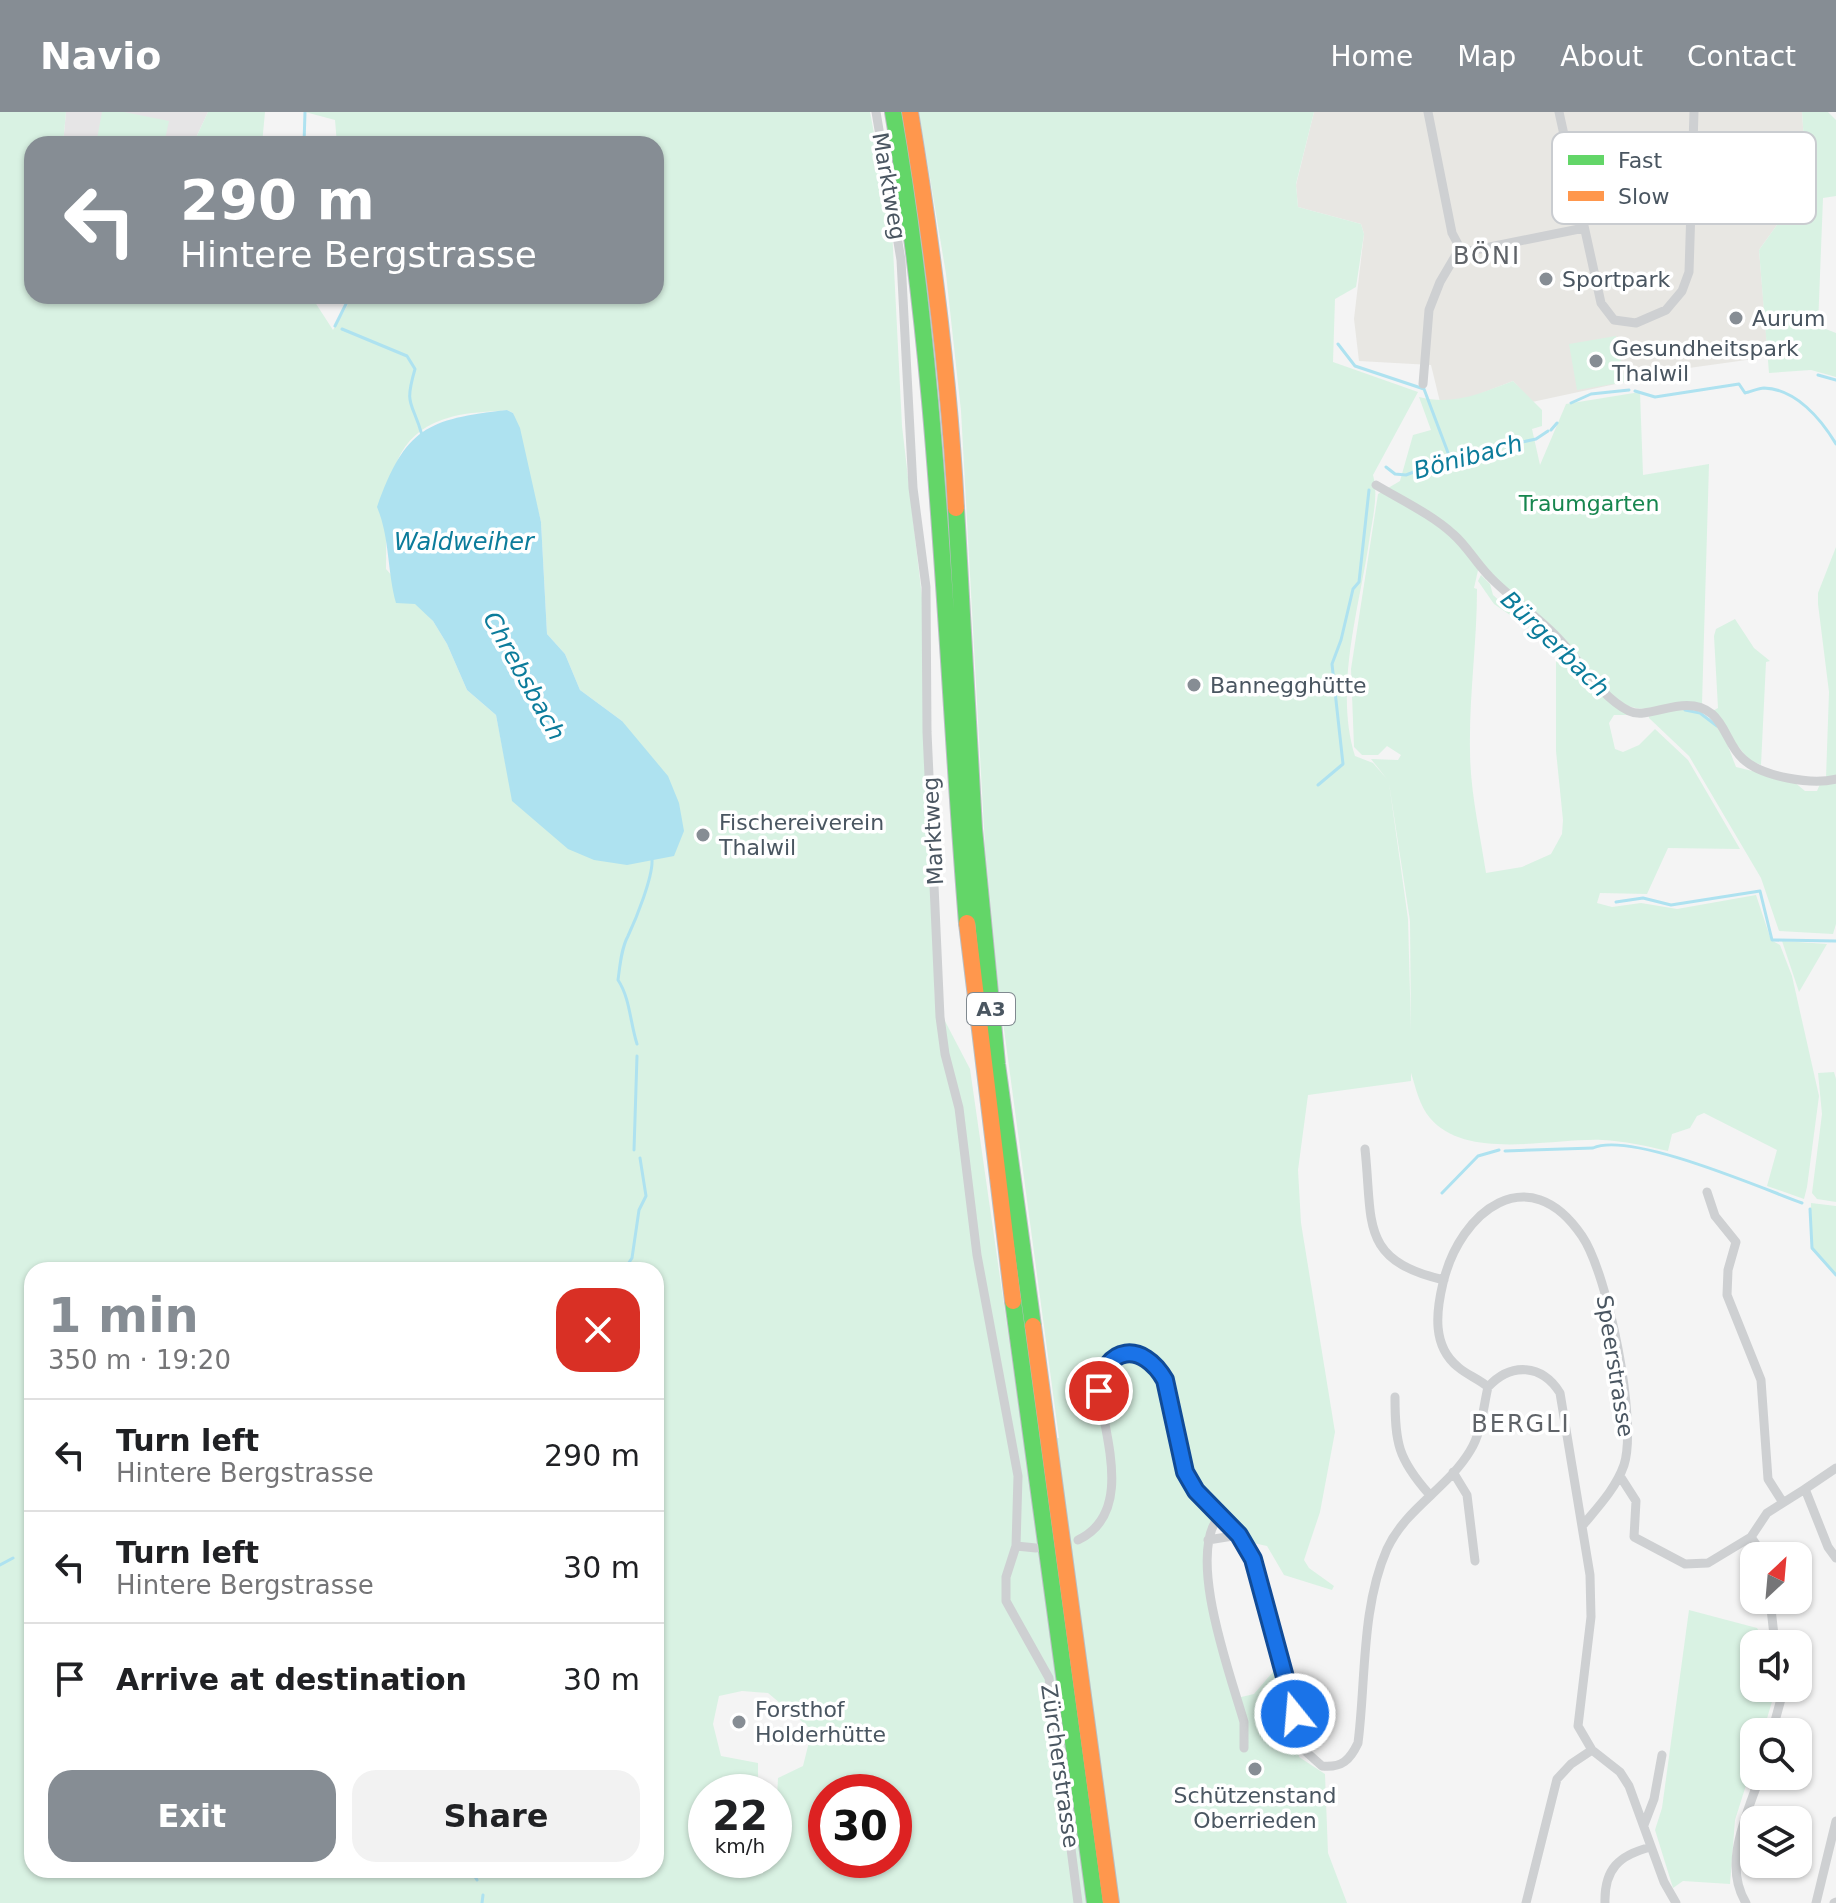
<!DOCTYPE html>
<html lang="en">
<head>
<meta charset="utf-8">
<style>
	:root { --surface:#fff; --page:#f2f2f2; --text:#202124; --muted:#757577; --line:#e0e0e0; --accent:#868d94 }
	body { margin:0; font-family:"DejaVu Sans",sans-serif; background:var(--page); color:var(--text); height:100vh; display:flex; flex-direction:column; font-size:30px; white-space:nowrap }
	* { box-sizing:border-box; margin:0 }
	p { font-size:26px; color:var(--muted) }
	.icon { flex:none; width:44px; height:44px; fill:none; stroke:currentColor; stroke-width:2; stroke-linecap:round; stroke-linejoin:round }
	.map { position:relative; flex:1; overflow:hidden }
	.side { position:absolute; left:24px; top:1150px; width:640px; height:616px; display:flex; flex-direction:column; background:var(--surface); border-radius:24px; box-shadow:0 2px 6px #0004 }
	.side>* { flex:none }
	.top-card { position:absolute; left:24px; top:24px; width:640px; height:168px; border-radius:24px; box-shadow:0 2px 6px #0004; background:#868d94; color:#fff; overflow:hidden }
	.needle { width:52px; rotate:26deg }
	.fabs { position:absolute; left:1740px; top:1430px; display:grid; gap:16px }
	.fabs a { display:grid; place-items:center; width:72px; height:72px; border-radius:16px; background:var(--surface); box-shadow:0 2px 6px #0004; font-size:40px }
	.speed { position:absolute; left:688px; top:1662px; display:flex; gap:16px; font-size:40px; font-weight:700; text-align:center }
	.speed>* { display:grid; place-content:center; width:104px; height:104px; border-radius:50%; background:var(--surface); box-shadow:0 2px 6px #0004; line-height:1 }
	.speed small { font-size:20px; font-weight:400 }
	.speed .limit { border:12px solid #d22; background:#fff; color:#111 }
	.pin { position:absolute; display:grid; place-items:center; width:68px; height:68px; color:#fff; margin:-34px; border:4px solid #fff; border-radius:50%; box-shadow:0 2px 8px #0007 }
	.me { position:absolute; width:88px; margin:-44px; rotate:343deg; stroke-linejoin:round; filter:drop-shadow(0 0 6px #0008) }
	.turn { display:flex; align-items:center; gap:28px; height:168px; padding:0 24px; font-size:36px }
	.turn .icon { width:104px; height:104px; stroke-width:2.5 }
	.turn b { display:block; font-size:56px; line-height:68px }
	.round { display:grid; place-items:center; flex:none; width:84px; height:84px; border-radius:24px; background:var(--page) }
	.overview { display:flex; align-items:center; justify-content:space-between; height:136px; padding:0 24px }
	h1 { font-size:48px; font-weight:700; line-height:60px; color:var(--accent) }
	.action { display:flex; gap:16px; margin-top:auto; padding:16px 24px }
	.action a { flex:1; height:92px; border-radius:24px; background:var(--accent); color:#fff; font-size:32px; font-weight:700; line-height:92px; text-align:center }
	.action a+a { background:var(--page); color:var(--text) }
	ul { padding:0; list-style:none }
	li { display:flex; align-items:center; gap:24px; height:112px; padding:0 24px; border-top:2px solid var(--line) }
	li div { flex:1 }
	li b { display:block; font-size:30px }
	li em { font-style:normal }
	header { display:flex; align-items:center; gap:48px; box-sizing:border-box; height:112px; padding:0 40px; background:var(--accent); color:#fff }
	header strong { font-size:38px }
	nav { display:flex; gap:44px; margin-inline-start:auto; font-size:28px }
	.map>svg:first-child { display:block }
	.commercial { fill:#e8e7e3 }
	.education { fill:#e6e5e6 }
	.green { fill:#d9f2e3; fill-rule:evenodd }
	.water { fill:#aee2f0 }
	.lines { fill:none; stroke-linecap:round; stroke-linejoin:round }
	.stream { stroke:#aee2f0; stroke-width:3 }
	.fast-casing { stroke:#b9bec3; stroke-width:18 }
	.slow-casing { stroke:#b9bec3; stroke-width:18 }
	.street { stroke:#ced0d2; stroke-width:9 }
	.fast { stroke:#63d668; stroke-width:16 }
	.slow { stroke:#ff974d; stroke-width:16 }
	.route-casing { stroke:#114b97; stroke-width:20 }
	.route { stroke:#1a73e8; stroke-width:14 }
	.poi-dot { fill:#868d94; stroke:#fff; stroke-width:3 }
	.labels { text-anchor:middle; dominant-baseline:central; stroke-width:7; stroke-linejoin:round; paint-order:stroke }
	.shield { fill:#fff; stroke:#808990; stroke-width:2 }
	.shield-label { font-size:20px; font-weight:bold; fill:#4a5661 }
	.street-label { font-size:22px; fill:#4a5661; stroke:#fff }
	.poi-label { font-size:22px; fill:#4a5661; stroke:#fff; text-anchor:start }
	.park-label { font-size:22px; fill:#17864f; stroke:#fff }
	.neighbourhood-label { font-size:24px; letter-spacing:2px; fill:#5f6368; stroke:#fff }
	.water-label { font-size:24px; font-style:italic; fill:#0c7c9b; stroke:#fff }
	.key { fill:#fff; stroke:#c9ccd0; stroke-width:2 }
	.key-label { font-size:22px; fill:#4a5661 }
</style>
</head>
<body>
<header>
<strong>Navio</strong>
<nav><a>Home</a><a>Map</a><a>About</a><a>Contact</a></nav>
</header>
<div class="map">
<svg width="1836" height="1791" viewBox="0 0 1836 1791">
	<rect width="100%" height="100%" fill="#f4f4f4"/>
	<path class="commercial" d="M1314,0h488l5,71 -48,67 9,107 -144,20 1,5 -93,20 -19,-21 -49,19 -24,2 -9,-37 -72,-4 -5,-42 10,-85 -3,-10 -63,-17 -2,-22z"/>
	<path class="education" d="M66,0h142l-15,32h-130z"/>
	<path class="green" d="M0,0h66l-3,32h-31v152h279l22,34 20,-34h303v-152h-319l-2,-24 -30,-8h565l22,117 10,197 20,171 13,405 35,67 54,375 35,-6 -60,-446 -14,-146 -24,-435 -15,-137 -27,-162h395l-18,72 2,23 63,17 3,10 -8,53 -21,12 -2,63 85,30 -45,83c6,21 -1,45 -4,67 -10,67 -35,147 -14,214l18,7 14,16 -16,-20 27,1 3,-5 -14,-9 -9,9h-16l-8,-8 -3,-78 27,-175 22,-13 13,-46 18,-5 -12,-33c35,9 62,-4 94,-16l29,29v16l-10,3 8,36 26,-61 74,-12 3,83 66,-11 -7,240c-33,-9 -51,17 -84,-3l-139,-135 -5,22 3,1c0,54 -8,107 -7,161 0,41 10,83 16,123l36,-6 29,-13 11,-20 1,-14 -7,-69v-95l-11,-17 -51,-35 -16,-23 3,-6 9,9 3,11 10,9h9l29,23 88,88h-15l-5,8 6,26 8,3 16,-7 16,-16 33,31 52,89 -72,-1 -21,46 -47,-1 -3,10 15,4 29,-4 36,6 79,-14 15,45 9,5 12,31 27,120 -12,91 -3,12 -37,-13 10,-36 -73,-37 -7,3 -7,12 -18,6 -4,17c-22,-5 -44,-10 -66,-11 -50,-2 -136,21 -172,-22 -11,-13 -14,-30 -19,-45v8l-103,14 -10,75 3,53 34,209 -15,80 -16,48 5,8 25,18 -2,4 -48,-15 -17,-29 -23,-5 -15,-18 -15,-2 -7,48 30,129 17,-4 25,-29 20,92 26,17 3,79 19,50h-1347zM507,298l6,3 28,109 6,112 18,20 15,36 42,31 -54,127 -55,-47 -17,-86 -29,-25 -20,-46 -14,-23 -47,-52c1,-59 -8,-133 65,-152 18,-5 38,-5 56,-7zM1389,671l21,138 1,110 -3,-112zM32,1158h624v600h-624zM742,1579l26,2 44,37 -9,36 -25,12 -4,82h-68v-68h52v-29l-37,-7 -8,-32 6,-28zM826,1680h68v68h-68z
		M102,0h22l45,9 -5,23h-68z
		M208,0h57l-3,32h-69z
		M1802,0h26l8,8v76l-13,2 -5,128 18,7v44l-25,-7 -42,3 -10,-123 48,-67z
		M1616,224l9,46 -48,8 -8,-46z
		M1836,435v229l-10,2 3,-86 -11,-88v-11z
		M1735,507l19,29 16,13 -4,1 -5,103 -12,-5 -38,-48 7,-4 -4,-72 2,-7z
		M1683,597c38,8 41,27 53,58l57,14 12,10h12l3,-7 16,-2v142l-3,10 -54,-3 -18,-53 -72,-122 -40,-38v-3z
		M1782,829l45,3 -28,48z
		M1834,960l2,7v123l-19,-3 -5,-6 10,-79 -4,-41z
		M1811,1091l25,3v70l-25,-27z
		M1689,1498l68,18 9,16h-12v44h22l-13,44h-9v28l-19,60 -5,64 -47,-3 -10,7 -18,-58 7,-22z"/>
	<path class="water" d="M507,298l6,3 7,15 21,94 6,112 18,20 15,36 42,31 46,55 11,27 5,28 -10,25 -47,9 -33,-5 -26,-11 -56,-48 -16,-86 -29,-25 -20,-46 -14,-23 -18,-17 -19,-1c-9,-32 -6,-65 -19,-96 28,-79 50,-88 130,-97z"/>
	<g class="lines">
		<path class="stream" d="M304,32l1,-32
			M335,214l15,-30
			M342,217l65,27 8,13c-11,38 -3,31 7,66
			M1338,232l17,22 69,23 26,69
			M1818,263l18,5
			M1635,279l20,6 84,-13 6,9c5,-1 14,-5 19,-5 32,1 57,31 72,56
			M1571,291l20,-9 38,-4
			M1551,318l6,-7
			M1386,355l9,7 11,1 44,-17 86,-19 12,-8
			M1685,598l15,3 17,13
			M1318,673l25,-21 -11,-100 9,-24 12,-51 6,-7 10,-92
			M1616,790l27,-4 28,7 89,-14 12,49 64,1
			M637,932c-7,-22 -7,-46 -19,-64 2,-14 3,-31 10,-44 8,-17 25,-59 24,-76
			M634,1038l3,-94
			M1505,1039l88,-3c37,-17 168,40 209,55
			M1442,1081l36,-37 21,-6
			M1810,1097l2,39 24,27
			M624,1158l8,-12 7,-48 7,-14 -6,-38
			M0,1453l13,-7
			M471,1758l6,10
			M482,1791l1,-8"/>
		<defs>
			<path id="fast" d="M893,0c47,269 52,540 74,811
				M956,396l18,321 23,235 36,262
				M1013,1189l82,602"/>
			<path id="slow" d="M910,0c22,132 39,263 46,396
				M967,811l46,378
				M1033,1214l78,577"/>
		</defs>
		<use href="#fast" class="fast-casing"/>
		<use href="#slow" class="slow-casing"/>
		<path class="street" d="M876,0l25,148 12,228 13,99 1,145 13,285 5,37 14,54 18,147 41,221 -2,70 -10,31v24l43,77 29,225
			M1428,0l24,121 8,15
			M1559,0l42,191 13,17 22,3 30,-13 16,-19 7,-19 5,-160
			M1460,136l10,3 114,-23
			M1423,272l6,-74 11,-28 20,-34
			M1376,373c25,15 55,29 77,49 14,12 23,29 36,42 21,22 47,39 68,61 23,23 42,59 72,74 20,10 56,-19 83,3 14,12 17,33 31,45 19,18 69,26 93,20
			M1365,1037c8,74 -6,111 79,131
			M1707,1080l8,24 21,26 -8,28 -1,25 34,85 7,99 14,22
			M1488,1275c-9,-8 -21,-12 -30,-20 -26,-21 -22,-55 -15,-84 17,-72 86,-126 139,-47 26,38 56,186 42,229 -8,23 -26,42 -41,60
			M1395,1285c0,46 3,62 34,97
			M1836,1356l-31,21 23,58 8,11
			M1453,1360l14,23 8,66
			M1620,1364l16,25 -2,36 51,27 23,-1 43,-26 16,-24 38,-24
			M1220,1403c-35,39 11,161 24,207v26
			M1751,1425l13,19
			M1078,1428c55,-26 28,-100 21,-149 2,-12 3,-24 14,-32 57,-40 61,88 72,114 15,34 51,52 68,86l51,191 18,16c20,2 28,-6 36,-23 8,-62 3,-135 29,-194 19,-41 60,-60 83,-98 12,-19 13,-43 18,-64 23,-25 54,-23 72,6l30,182 1,42 -13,109 14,24 28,22 9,14 35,96 12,21
			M1208,1428l31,-5
			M1016,1434l20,2
			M1770,1488l5,44
			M1772,1620l12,-44
			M1644,1713l10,-26 8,-44
			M1526,1791l31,-124 14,-15 21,-14
			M1605,1791c-1,-34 14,-48 46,-56
			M1746,1791c-24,-39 1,-88 14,-127
			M1816,1791l20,-82
			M1834,1791l2,-1"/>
		<use href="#fast" class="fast"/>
		<use href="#slow" class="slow"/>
	</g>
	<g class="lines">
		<defs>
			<path id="route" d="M1099,1279c5,-46 44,-50 66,-11l20,92 11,19 43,44 14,24 42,155"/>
		</defs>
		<use href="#route" class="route-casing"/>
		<use href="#route" class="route"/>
	</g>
	<g class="poi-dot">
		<circle cx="1546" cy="167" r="8"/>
		<circle cx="1736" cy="206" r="8"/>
		<circle cx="1596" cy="249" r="8"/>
		<circle cx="1194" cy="573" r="8"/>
		<circle cx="703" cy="723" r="8"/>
		<circle cx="739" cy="1610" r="8"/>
		<circle cx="1255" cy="1657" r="8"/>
	</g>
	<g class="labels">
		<rect class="shield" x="967" y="881" width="48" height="32" rx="6"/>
		<g class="shield-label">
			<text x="991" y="897">A3</text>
		</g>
		<g class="street-label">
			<text transform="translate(889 74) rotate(80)">Marktweg</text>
			<text transform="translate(933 719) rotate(-93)">Marktweg</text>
			<text transform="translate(1615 1254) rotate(81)">Speerstrasse</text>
			<text transform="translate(1060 1654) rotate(82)">Zürcherstrasse</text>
		</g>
		<g class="poi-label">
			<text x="1562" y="167">Sportpark</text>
			<text x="1752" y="206">Aurum</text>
			<text x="1612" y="236">Gesundheitspark<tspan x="1612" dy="25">Thalwil</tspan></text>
			<text x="1210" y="573">Bannegghütte</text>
			<text x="719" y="710">Fischereiverein<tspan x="719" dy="25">Thalwil</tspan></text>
			<text x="755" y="1597">Forsthof<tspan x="755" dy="25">Holderhütte</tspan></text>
			<text x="1255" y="1683" text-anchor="middle">Schützenstand<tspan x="1255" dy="25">Oberrieden</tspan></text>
		</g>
		<g class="park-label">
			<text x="1589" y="391">Traumgarten</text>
		</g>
		<g class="neighbourhood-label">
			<text x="1487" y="144">BÖNI</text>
			<text x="1521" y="1312">BERGLI</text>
		</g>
		<g class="water-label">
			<text transform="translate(1468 345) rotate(-15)">Bönibach</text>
			<text x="464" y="430">Waldweiher</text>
			<text transform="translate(1555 532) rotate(44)">Bürgerbach</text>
			<text transform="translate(524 564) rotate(61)">Chrebsbach</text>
		</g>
	</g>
	<rect x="1552" y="20" width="264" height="92" rx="12" class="key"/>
	<rect x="1568" y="43" width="36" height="10" fill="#63d668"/>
	<rect x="1568" y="79" width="36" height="10" fill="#ff974d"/>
	<g class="key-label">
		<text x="1618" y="56">Fast</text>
		<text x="1618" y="92">Slow</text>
	</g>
</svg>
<div class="fabs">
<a><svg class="needle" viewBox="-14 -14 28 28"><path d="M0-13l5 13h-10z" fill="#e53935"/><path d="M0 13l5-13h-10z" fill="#757577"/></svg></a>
<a><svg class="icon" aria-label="sound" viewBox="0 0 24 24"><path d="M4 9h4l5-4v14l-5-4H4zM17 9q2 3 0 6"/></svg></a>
<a><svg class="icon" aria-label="search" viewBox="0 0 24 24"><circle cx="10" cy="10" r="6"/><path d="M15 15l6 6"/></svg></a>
<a><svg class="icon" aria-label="layers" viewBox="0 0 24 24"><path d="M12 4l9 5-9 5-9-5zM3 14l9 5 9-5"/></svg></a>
</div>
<div class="speed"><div>22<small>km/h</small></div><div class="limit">30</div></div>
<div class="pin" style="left:1099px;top:1279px;background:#d93025"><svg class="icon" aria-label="arrive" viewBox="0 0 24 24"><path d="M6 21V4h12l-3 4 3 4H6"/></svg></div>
<svg class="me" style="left:1295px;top:1602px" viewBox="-20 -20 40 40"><circle r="17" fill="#1a73e8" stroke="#fff" stroke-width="3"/><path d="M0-11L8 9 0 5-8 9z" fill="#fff"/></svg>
<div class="top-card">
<div class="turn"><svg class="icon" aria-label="left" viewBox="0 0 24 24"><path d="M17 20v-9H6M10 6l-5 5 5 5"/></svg><div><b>290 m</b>Hintere Bergstrasse</div></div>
</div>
<section class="side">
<div class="overview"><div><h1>1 min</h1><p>350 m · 19:20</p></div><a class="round" style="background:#d93025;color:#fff"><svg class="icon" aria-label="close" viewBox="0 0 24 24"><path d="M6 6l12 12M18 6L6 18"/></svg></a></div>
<ul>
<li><svg class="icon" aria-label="left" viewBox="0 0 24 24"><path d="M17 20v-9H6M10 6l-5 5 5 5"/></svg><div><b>Turn left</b><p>Hintere Bergstrasse</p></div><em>290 m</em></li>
<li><svg class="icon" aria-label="left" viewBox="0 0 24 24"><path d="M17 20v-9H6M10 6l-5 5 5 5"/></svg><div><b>Turn left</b><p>Hintere Bergstrasse</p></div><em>30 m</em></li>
<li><svg class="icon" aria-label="arrive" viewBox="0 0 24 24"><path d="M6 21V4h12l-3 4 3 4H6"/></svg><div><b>Arrive at destination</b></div><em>30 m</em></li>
</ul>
<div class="action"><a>Exit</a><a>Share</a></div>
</section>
</div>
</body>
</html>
